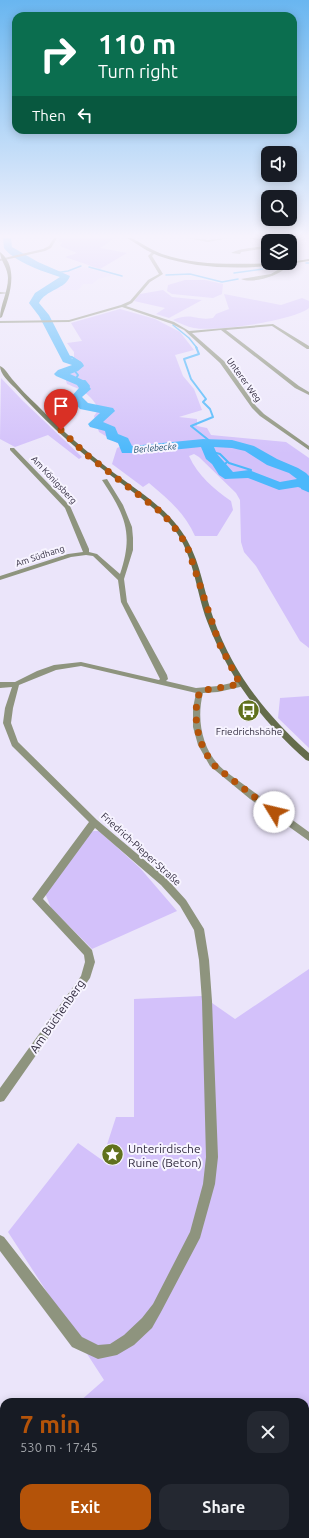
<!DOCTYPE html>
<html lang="en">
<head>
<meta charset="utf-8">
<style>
	:root { --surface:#171b24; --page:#242831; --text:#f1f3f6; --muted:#9ea1a6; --accent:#b45309 }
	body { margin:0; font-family:Ubuntu,sans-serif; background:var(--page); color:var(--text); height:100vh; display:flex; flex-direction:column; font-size:15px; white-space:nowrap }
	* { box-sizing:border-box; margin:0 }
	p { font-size:13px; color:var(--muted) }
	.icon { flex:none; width:22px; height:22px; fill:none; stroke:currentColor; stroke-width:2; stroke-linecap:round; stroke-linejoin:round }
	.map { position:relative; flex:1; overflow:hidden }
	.details { position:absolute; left:0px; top:1398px; width:309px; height:140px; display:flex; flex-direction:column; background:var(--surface); border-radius:12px 12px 0 0; box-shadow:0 2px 10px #0003 }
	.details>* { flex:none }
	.guide { position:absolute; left:12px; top:12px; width:285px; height:122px; border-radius:12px; box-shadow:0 2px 10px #0003; background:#0b6e4f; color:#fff; overflow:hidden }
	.fabs { position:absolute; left:261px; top:146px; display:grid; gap:8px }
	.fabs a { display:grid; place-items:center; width:36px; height:36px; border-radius:8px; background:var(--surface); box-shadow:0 2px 10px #0003; font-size:20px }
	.pin { position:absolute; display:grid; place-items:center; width:34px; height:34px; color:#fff; margin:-41px -17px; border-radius:50% 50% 50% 0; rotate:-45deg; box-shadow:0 0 4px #0007 }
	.pin .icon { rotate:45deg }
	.me { position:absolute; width:44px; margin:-22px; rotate:306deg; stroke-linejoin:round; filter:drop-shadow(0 0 3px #0008) }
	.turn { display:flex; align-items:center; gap:14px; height:84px; padding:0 20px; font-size:18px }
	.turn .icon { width:52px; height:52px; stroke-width:2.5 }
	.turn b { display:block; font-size:28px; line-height:34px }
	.then { display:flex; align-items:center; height:38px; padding:0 20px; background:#0003; gap:8px; font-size:15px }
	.round { display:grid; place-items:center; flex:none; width:42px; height:42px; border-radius:12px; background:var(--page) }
	.headline { display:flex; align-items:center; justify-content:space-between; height:68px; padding:0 20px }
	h1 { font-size:24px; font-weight:600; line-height:30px; color:var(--accent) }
	.primary-button { display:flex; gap:8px; margin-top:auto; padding:8px 20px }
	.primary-button a { flex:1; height:46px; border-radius:12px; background:var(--accent); color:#fff; font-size:16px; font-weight:600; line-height:46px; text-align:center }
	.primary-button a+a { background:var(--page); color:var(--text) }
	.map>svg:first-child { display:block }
	.built { fill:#e6dbff }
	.green { fill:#d3c1fa }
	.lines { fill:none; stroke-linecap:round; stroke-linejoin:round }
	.stream-far2 { stroke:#4cb8fb; stroke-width:1.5 }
	.stream-far1 { stroke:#4cb8fb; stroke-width:2 }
	.stream { stroke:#4cb8fb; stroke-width:2.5 }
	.river { fill:#4cb8fb; fill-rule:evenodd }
	.street { fill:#8e947e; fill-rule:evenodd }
	.secondary { fill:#646c4b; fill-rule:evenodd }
	.route { stroke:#b45309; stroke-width:7; stroke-dasharray:0 12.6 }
	.labels { text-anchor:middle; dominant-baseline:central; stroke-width:4; stroke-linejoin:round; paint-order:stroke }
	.far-street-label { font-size:9px; fill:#342e42; stroke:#f7f4ff }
	.far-water-label { font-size:9px; font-style:italic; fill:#295470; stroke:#f7f4ff }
	.poi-label { font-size:10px; fill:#342e42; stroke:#f7f4ff }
	.street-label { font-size:10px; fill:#342e42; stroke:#f7f4ff }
	.near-street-label { font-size:12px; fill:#342e42; stroke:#f7f4ff }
	.near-poi-label { font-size:12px; fill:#342e42; stroke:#f7f4ff; text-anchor:start }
</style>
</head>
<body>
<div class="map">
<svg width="309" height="1538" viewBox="0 0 309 1538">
	<rect width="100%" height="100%" fill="#ebe5fa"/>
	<path class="built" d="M84,267l29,8 -15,4 -6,5h-9l-5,6h-28l16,-11 -3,-4 -5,-3 12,-1z"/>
	<path class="green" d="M60,238h55l-15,10 27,5 -27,16 -35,-12 12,-4 -17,-7 2,-4 -5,-1z
		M185,280h20l18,4 -1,10 -9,4 -41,-4 -5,-3 1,-6z
		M163,290l9,7 30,3 -33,18 -13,-4 9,-6 -31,-7 6,-7z
		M224,294l57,11 21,-7 7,3v7c-16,13 -95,24 -115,20 -7,-1 -14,-5 -21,-8 19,-8 22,1 40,-2l3,-4 13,-5z
		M120,309l35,10 25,13 14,18 -19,5 8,21 11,13 8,21 -23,7 18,2v7l10,2 4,7 75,7 23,16v190l-9,-7 -44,-75 -12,-14 -3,-10 -1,-42 -4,-7 -37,-36 -5,-3 -5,2c9,20 25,33 42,45l2,9 -16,26h-22c-10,-23 -27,-37 -46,-53l-6,4 -31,-23 5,-16 5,-2 -23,-14 -5,-16 5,-7c-10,-16 -15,-18 -32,-25l-3,-10 10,-7v-15l-7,-9 15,-2 -11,-18z
		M1,378l22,23 59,56 -3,2 -31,-24 -33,12 -15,-8z
		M309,696v52l-31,-30 2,-20z
		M94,831h5l41,37 37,43 -85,38 -41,-41 -6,-15 44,-60z
		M309,969v569h-309v-65l4,-4v65h301v-132h-226l25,-22 -96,-148 70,-89 24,17 14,-43h18v-118l68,-3 33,23z"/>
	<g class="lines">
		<path class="stream-far2" d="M306,263h3
			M89,267l33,9
			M55,273l13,-2 13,-5
			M234,273l29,-4
			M166,275l24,-1 32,8 16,-3
			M173,325l16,13 8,10"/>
		<path class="stream-far1" d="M196,347l3,7 -15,5 7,20 15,20 -3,3 7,7 3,8 -22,9 20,16
			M65,356l7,1 6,4 -1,2
			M74,370l4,5 -3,5
			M79,382l6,-1 4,5 -4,3
			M209,451l11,3 9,9 22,7 -2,4
			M222,467l5,-5"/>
		<path class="stream" d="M303,485l-1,3 7,3"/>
		<path class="river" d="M3,238h8l1,9 26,15 32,14c-4,13 -25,14 -31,27l10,12 22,43c6,2 11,2 13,8l-6,5 -8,3 15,7 6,8 -9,8 6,6 25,5 2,3 -12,11 12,5 3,7 10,4 4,8 71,-7 29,1 22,6 23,13 21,9 8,5 3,3v15l-11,-4 -19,3 -31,-12 -23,1 -6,-4 -7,-11 -6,-5 -5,-12 -59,6h-20l-4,-10 -11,-4 -2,-8 -15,-4 -2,-3 12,-11 -20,-4 -10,-11 9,-10 -2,-3 -21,-9 -2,-2 4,-4 14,-5 -9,-3 -24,-46 -10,-13 6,-10 25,-16c-18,-6 -44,-14 -56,-29zM214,447l18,1 13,3 22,14 22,8 8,6 -17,3 -31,-12 -16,2 -16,-18z"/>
		<path class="street" d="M54,238h3l-6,10 -6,3 -45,10v-2l43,-10 6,-3z
			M188,238l20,2 21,-2 -21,4z
			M249,238h7l12,3v2z
			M268,246v2l-27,4 -1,2 -9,-1c7,-5 28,-6 37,-7z
			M153,251l3,1 -4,4 11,18 -13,8 -18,21 -6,3 48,16 15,9 84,-7 36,22v3h-2l-35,-23 -46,4 73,56 10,6v3l-14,-7 -74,-58 -29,3 32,28 32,45 8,8 45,32v4l-49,-34 -8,-8 -32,-45 -36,-33 -12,-6 -50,-17 -53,15 -69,1v-2l69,-1 52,-15 9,-4 18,-21 11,-6 -11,-18z
			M283,263h4v4c-9,9 -34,17 -46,12l30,-5 13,-8z
			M0,292l10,1 -10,1z
			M10,448h4l56,58 19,43v3l8,2 23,20c14,-41 5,-59 -18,-94l5,-1 16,26 9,22 1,11v12l-9,29 3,23 40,73 1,4 -2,2 30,7 22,-2 22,-5 3,1 1,2 -1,2 -3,1 -22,5 -15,1c-7,27 -1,59 22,78l84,61v9l-59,-42 -40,-33 -12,-21 -5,-18v-19l3,-15 -115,-27 -25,4 -37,15 -6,23 -2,15 7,19 79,78 70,59 19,21 18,29 5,31 3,41 6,156 -3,27 -15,54 -39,74 -9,16 -18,17 -17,10 -19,4 -26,-12 -72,-96v-16l4,2 78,100 16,8 12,-1 14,-9 18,-17 11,-14 37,-72 13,-48 3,-27 -4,-156 -3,-41 -5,-30 -14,-24 -19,-21 -66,-57 -52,71 49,51 3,12 -5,16 -86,123 -4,1v-14l81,-112 4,-14 -1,-7 -52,-56 57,-77 -77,-76 -9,-23 2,-15 7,-21 -12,1v-6h15l22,-11 17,-6 27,-3 78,18 1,-1 -39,-77 -3,-22 -25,-24 -7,-1 -15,2 -71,23v-4l68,-22 15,-2 -18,-44 -55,-58z"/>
		<path class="secondary" d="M127,238h4c11,5 20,12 31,16 41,14 85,9 128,9v-1l19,-3v2c-48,8 -103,11 -150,-5 -11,-4 -22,-12 -32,-18z
			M0,252c20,16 9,45 2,65l-2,1c0,-13 8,-26 8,-40 0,-10 -8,-18 -8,-26z
			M0,366c5,2 8,8 12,13 8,9 16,18 25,26 24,25 50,47 77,68 26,19 57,38 73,67 14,24 17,53 27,80 19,53 53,96 95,133v8l-3,-1c-44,-39 -78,-83 -99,-139 -12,-32 -13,-71 -38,-98 -20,-21 -45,-37 -68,-55 -31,-24 -60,-51 -86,-80 -6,-6 -15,-14 -15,-22z"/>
	</g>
	<linearGradient id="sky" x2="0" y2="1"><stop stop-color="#69b6f0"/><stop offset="0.52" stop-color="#f6f3fd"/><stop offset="1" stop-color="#f6f3fd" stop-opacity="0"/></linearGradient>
	<rect width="309" height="454" fill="url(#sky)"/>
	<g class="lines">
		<path class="route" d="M61,430l26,25 75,58 18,21 8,15 31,94 21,41 -40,7c-9,24 -2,57 16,76l58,45"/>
	</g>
	<defs>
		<symbol id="bus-disc" viewBox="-11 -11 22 22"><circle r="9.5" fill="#61711d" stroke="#f7f4ff"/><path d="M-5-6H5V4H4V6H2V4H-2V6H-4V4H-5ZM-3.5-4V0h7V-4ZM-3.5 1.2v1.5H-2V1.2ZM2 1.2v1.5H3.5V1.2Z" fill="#fff"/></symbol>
		<symbol id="sight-disc" viewBox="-11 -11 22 22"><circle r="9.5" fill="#61711d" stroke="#f7f4ff"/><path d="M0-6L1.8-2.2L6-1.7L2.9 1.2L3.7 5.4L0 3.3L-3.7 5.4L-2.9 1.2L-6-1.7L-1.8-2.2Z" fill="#fff"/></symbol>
	</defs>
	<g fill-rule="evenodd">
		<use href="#bus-disc" x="236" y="698" width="25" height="25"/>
		<use href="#sight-disc" x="100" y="1142" width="25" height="25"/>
	</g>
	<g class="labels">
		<g class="far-street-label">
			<text transform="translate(244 380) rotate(54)">Unterer Weg</text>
			<text transform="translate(54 480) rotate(47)">Am Königsberg</text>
			<text transform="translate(40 556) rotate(-18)">Am Südhang</text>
		</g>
		<g class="far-water-label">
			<text transform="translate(155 448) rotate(-5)">Berlebecke</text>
		</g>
		<g class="poi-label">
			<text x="249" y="731">Friedrichshöhe</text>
		</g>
		<g class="street-label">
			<text transform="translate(141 849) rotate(42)">Friedrich-Pieper-Straße</text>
		</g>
		<g class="near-street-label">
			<text transform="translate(57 1016) rotate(-55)">Am Büchenberg</text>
		</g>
		<g class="near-poi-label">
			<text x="128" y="1148">Unterirdische<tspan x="128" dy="14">Ruine (Beton)</tspan></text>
		</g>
	</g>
</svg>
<div class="fabs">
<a><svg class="icon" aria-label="sound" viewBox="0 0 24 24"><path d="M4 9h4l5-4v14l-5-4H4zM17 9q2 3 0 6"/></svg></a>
<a><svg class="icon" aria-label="search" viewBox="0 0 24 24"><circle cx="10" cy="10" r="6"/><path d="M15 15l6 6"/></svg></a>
<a><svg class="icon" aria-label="layers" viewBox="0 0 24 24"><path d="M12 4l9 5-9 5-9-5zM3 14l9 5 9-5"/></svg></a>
</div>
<div class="pin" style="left:61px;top:430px;background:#d93025"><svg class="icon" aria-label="arrive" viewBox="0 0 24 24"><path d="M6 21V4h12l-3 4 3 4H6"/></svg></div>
<svg class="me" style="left:274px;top:812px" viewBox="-20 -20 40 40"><circle r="19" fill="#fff"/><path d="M0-13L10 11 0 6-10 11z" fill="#b45309"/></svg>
<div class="guide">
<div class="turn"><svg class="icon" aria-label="right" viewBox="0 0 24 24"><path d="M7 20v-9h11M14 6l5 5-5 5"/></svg><div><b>110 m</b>Turn right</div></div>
<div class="then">Then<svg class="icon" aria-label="left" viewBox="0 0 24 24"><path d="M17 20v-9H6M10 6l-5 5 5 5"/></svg></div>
</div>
<section class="details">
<div class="headline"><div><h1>7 min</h1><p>530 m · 17:45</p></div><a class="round"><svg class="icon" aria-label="close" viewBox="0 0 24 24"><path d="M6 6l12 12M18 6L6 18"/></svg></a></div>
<div class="primary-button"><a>Exit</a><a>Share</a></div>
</section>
</div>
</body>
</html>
